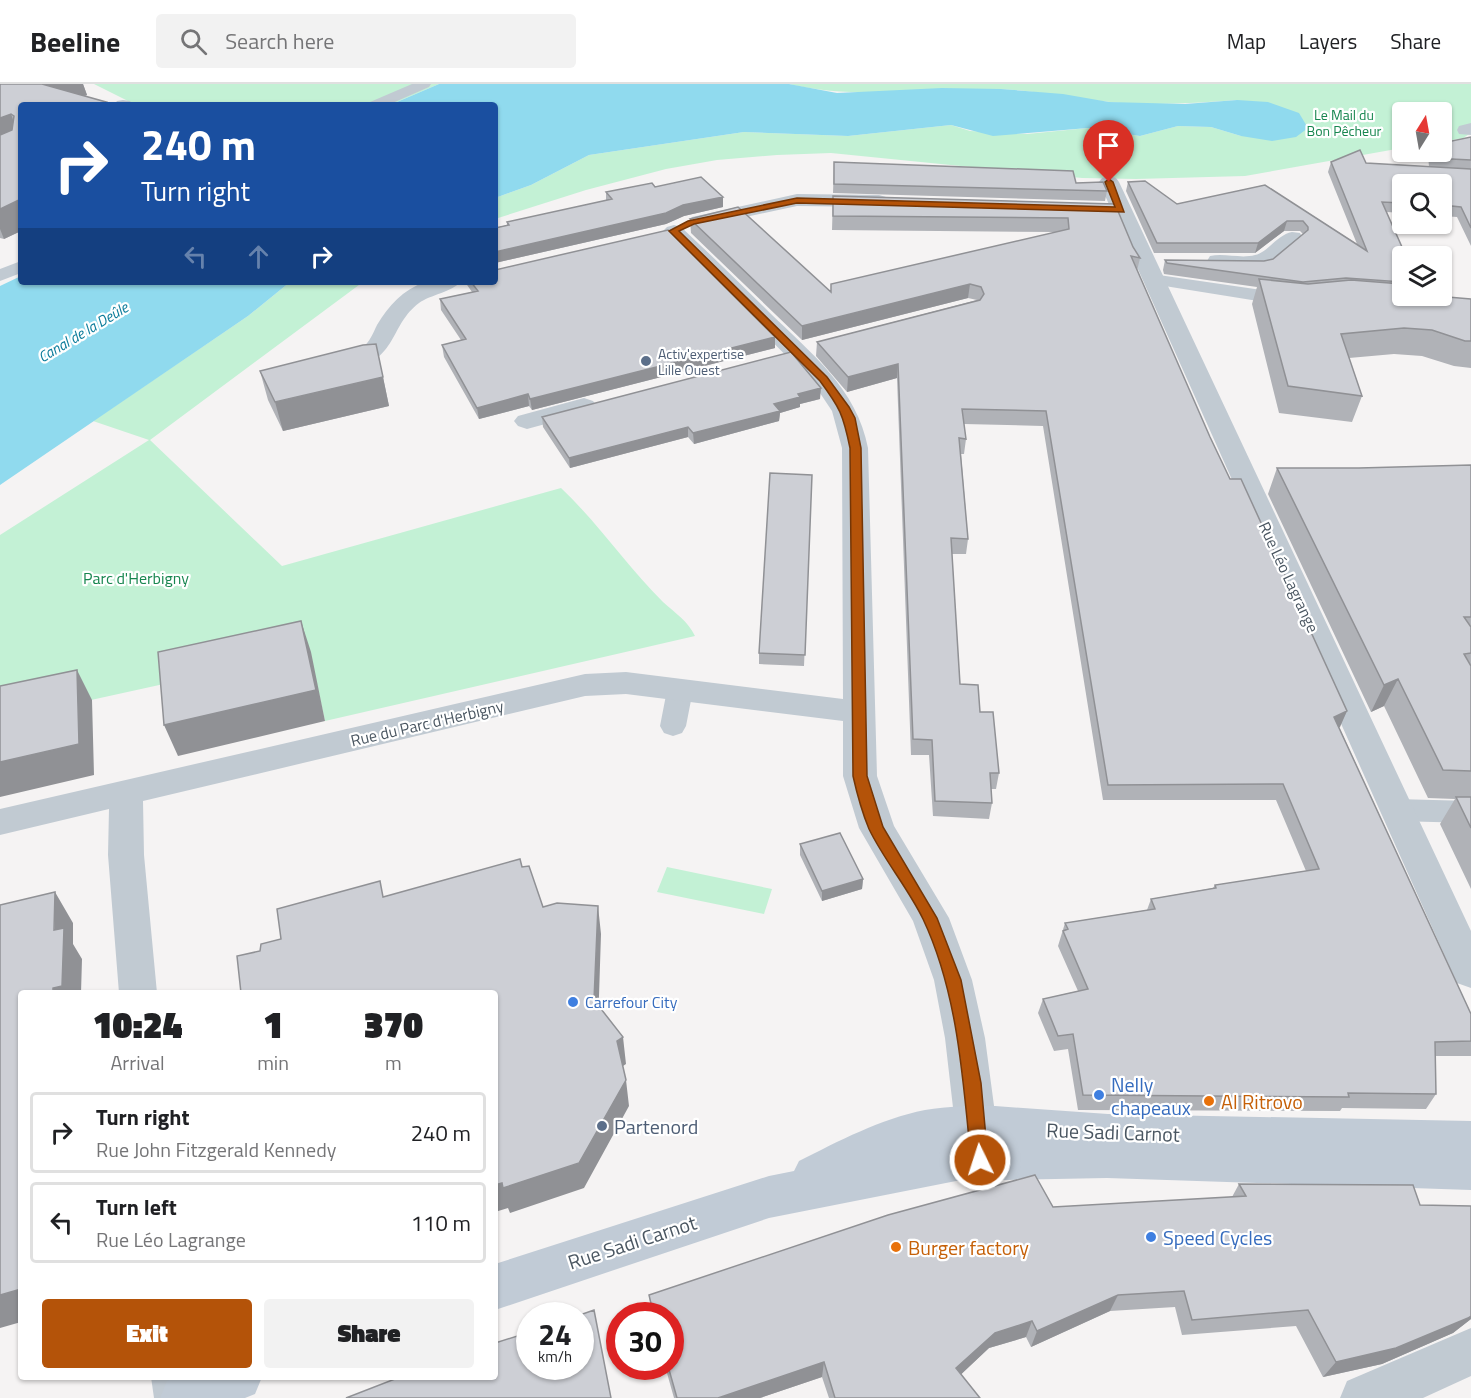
<!DOCTYPE html>
<html lang="en">
<head>
<meta charset="utf-8">
<style>
	:root { --surface:#fff; --page:#f2f2f2; --text:#202124; --muted:#757577; --line:#e0e0e0; --accent:#b45309 }
	body { margin:0; font-family:"Titillium Web",sans-serif; background:var(--page); color:var(--text); height:100vh; display:flex; flex-direction:column; font-size:22px; white-space:nowrap }
	* { box-sizing:border-box; margin:0 }
	p { font-size:20px; color:var(--muted) }
	.icon { flex:none; width:33px; height:33px; fill:none; stroke:currentColor; stroke-width:2; stroke-linecap:round; stroke-linejoin:round }
	.map { position:relative; flex:1; overflow:hidden }
	.side { position:absolute; left:18px; top:906px; width:480px; height:390px; display:flex; flex-direction:column; background:var(--surface); border-radius:6px; box-shadow:0 2px 4px #0004 }
	.side>* { flex:none }
	.hud { position:absolute; left:18px; top:18px; width:480px; height:183px; border-radius:6px; box-shadow:0 2px 4px #0004; background:#1a4fa0; color:#fff; overflow:hidden }
	.needle { width:39px; rotate:11deg }
	.buttons { position:absolute; left:1392px; top:18px; display:grid; gap:12px }
	.buttons a { display:grid; place-items:center; width:60px; height:60px; border-radius:6px; background:var(--surface); box-shadow:0 2px 4px #0004; font-size:30px }
	.speed { position:absolute; left:516px; top:1218px; display:flex; gap:12px; font-size:30px; font-weight:700; text-align:center }
	.speed>* { display:grid; place-content:center; width:78px; height:78px; border-radius:50%; background:var(--surface); box-shadow:0 2px 4px #0004; line-height:1 }
	.speed small { font-size:15px; font-weight:400 }
	.speed .limit { border:9px solid #d22; background:#fff; color:#111 }
	.pin { position:absolute; display:grid; place-items:center; width:51px; height:51px; color:#fff; margin:-62px -26px; border-radius:50% 50% 50% 0; rotate:-45deg; box-shadow:0 0 6px #0007 }
	.pin .icon { rotate:45deg }
	.me { position:absolute; width:66px; margin:-33px; rotate:356deg; stroke-linejoin:round; filter:drop-shadow(0 0 4px #0008) }
	.turn { display:flex; align-items:center; gap:21px; height:126px; padding:0 24px; font-size:27px }
	.turn .icon { width:78px; height:78px; stroke-width:2.5 }
	.turn b { display:block; font-size:42px; line-height:51px }
	.lanes { display:flex; align-items:center; height:57px; padding:0 24px; background:#0003; justify-content:center; gap:30px; direction:ltr }
	.lanes .off { opacity:.35 }
	.eta { display:flex; justify-content:space-evenly; align-items:center; height:102px; text-align:center }
	.eta b { font-size:36px; font-weight:800; line-height:42px }
	.primary-button { display:flex; gap:12px; margin-top:auto; padding:12px 24px }
	.primary-button a { flex:1; height:69px; border-radius:6px; background:var(--accent); color:#fff; font-size:24px; font-weight:800; line-height:69px; text-align:center }
	.primary-button a+a { background:var(--page); color:var(--text) }
	ul { padding:0; list-style:none }
	li { display:flex; align-items:center; gap:18px; height:81px; margin:0 12px 9px; padding:0 12px; border:3px solid var(--line); border-radius:6px }
	li div { flex:1 }
	li b { display:block; font-size:22px }
	li em { font-style:normal }
	header { display:flex; align-items:center; gap:36px; box-sizing:border-box; height:84px; padding:0 30px; background:var(--surface); border-bottom:2px solid var(--line) }
	header strong { font-size:28px }
	nav { display:flex; gap:33px; margin-inline-start:auto; font-size:21px }
	.search { width:420px; height:54px; background:var(--page); display:flex; align-items:center; gap:15px; box-sizing:border-box; padding:0 21px; border-radius:6px; color:var(--muted); font-size:22px }
	.map>svg:first-child { display:block }
	.green { fill:#c3f1d5 }
	.water { fill:#90daee }
	.lines { fill:none; stroke-linecap:round; stroke-linejoin:round }
	.lane { fill:#c1cad2; fill-rule:evenodd }
	.street { fill:#c1cad2; fill-rule:evenodd }
	.secondary { fill:#c1cbd6; fill-rule:evenodd }
	.wall { fill:#b0b2b7 }
	.shaded-wall { fill:#909195 }
	.building { fill:#cdcfd5; stroke:#909195; stroke-width:1.5 }
	.route { fill:#b45309; stroke:#753606; stroke-width:1.5 }
	.service-dot { fill:#5c6f8a; stroke:#fff; stroke-width:2 }
	.shop-dot { fill:#3f7fe0; stroke:#fff; stroke-width:2 }
	.food-dot { fill:#e8710a; stroke:#fff; stroke-width:2 }
	.labels { text-anchor:middle; dominant-baseline:central; stroke-width:4.5; stroke-linejoin:round; paint-order:stroke }
	.far-park-label { font-size:14px; fill:#17864f; stroke:#fff }
	.far-service-label { font-size:14px; fill:#4e5e75; stroke:#fff; text-anchor:start }
	.far-water-label { font-size:15px; font-style:italic; fill:#0c7c9b; stroke:#fff }
	.street-label { font-size:16px; fill:#4a5661; stroke:#fff }
	.park-label { font-size:16px; fill:#17864f; stroke:#fff }
	.shop-label { font-size:16px; fill:#366cbe; stroke:#fff; text-anchor:start }
	.near-shop-label { font-size:20px; fill:#366cbe; stroke:#fff; text-anchor:start }
	.near-food-label { font-size:20px; fill:#c56008; stroke:#fff; text-anchor:start }
	.near-service-label { font-size:20px; fill:#4e5e75; stroke:#fff; text-anchor:start }
	.near-street-label { font-size:20px; fill:#4a5661; stroke:#fff }
</style>
</head>
<body>
<header>
<strong>Beeline</strong>
<div class="search"><svg class="icon" aria-label="search" viewBox="0 0 24 24"><circle cx="10" cy="10" r="6"/><path d="M15 15l6 6"/></svg>Search here</div>
<nav><a>Map</a><a>Layers</a><a>Share</a></nav>
</header>
<div class="map">
<svg width="1471" height="1314" viewBox="0 0 1471 1314">
	<rect width="100%" height="100%" fill="#f5f3f3"/>
	<path class="green" d="M94,0h345l-49,21h-254z
		M789,0h682v49l-8,5 -21,4v-30h-40v36l-157,28 -109,3 -54,-1 -251,-25 -54,2 -60,5 -51,9 -80,21 -91,29v-21l36,-13 58,-30 155,-23 104,4 103,-11 19,6 57,3 61,-6 52,8 38,-10 33,1 30,9 -4,-36c-42,3 -85,6 -127,2 -38,-3 -75,-12 -113,-13 -69,-1 -142,11 -208,-5z
		M290,198h73l-213,158 132,126 279,-78c37,35 66,78 102,114 12,11 25,19 32,34l-370,85 -15,-69 -310,68v-185l149,-95 -56,-19 155,-105z
		M667,783l105,22 -8,25 -107,-22z"/>
	<path class="water" d="M439,0h350l48,9 105,-5 59,1 62,5 46,8 76,2 52,-4 31,2 31,11 9,15 -12,9 -24,4 -31,-5 -30,-9 -33,-1 -38,10 -52,-8 -95,8 -42,-11 -103,11 -104,-4 -155,23 -58,30 -36,13v-93h-105z
		M21,192v6h269l-42,34 -248,169v-199z"/>
	<g class="lines">
		<path class="lane" d="M412,0h19l-2,3 -41,18h-20l2,-3z
			M21,177v12l-21,8v-12z
			M1152,190l138,20 7,2 2,4 -2,4 -7,2 -144,-23 -3,-4 3,-4z
			M680,597l9,3 4,6 -7,36 -4,7 -9,3 -9,-3 -4,-7 7,-36 4,-6z
			M1396,715l75,2v22l-75,-2 -10,-3 -4,-8 4,-8z"/>
		<path class="street" d="M123,16l7,1 3,4h-19l3,-4z
			M1471,39v12l-12,-1 -2,-4 2,-4z
			M1109,92l7,2 3,4 352,749v57l-14,-5 -5,-11 -353,-790 3,-4z
			M797,110l82,1 7,2 3,4 -3,4 -7,2 -82,-1 -98,21 -7,-2 -3,-4 3,-4z
			M674,141l7,2c30,28 60,57 89,86 41,40 87,76 98,135l9,328 17,50 55,92 23,62 13,58 15,113 -6,14 -15,6 -15,-6 -6,-14 -13,-113 -11,-58 -21,-59 -54,-93 -16,-52v-55l-217,-27 -41,2 -442,105 1,54 13,138h-38l-11,-138 1,-46 -109,26v-26l585,-135 41,-2 217,27 -1,-251 -10,-37 -18,-27 -147,-149 -4,-4 4,-4z
			M1292,148l8,1 3,5 -34,29 -51,1 -8,-2 -3,-5 3,-5c15,-3 31,3 45,-1 13,-3 22,-20 37,-23z
			M425,198h35c-6,9 -30,13 -41,21 -29,22 -21,53 -63,65 -10,3 -18,6 -28,3l-3,-5c7,-10 26,-10 37,-18 8,-6 11,-15 15,-23 12,-20 26,-35 48,-43z
			M584,314l9,3 4,5 -4,5 -66,18 -9,-3 -4,-5 4,-5z
			M1471,1244v48l-48,22h-83l7,-17z
			M151,1293h48l3,21h-48z"/>
		<path class="secondary" d="M995,1022l113,8 363,7v69l-364,-12 -151,3 -187,37 -274,92v-46l274,-88 25,-5 5,-10c40,-20 81,-42 126,-51 23,-4 46,-4 70,-4z
			M176,1293h86l-7,17 -10,4h-85l7,-17z"/>
	</g>
	<path class="wall" d="M0,0h83l4,11 -2,1 21,6 1,3h-86v126l-17,8 -4,-1z
		M1471,53v109l-14,-29 -15,-1v-32h-40v29l-15,-1 15,44v40h34l35,3v69l-17,-2 -32,-10 -28,-2 -45,4 13,38 -10,26 -73,-9 -27,-109 5,-17 -93,-13 -1,-4 2,-10 99,1 9,-2 30,-25 -3,-3h-16l-29,22h-101l-28,-62 2,-9 49,22 88,-19 92,59 -29,-72 3,-10 98,5 -1,-13 1,-2h13z
		M834,78l273,29 -2,10 -272,-8z
		M655,103l68,20 -39,9 -18,8 -171,39v-35l12,-3v-3l99,-21v-9z
		M833,112l282,8 18,43 7,11 -3,13 73,166 20,42 117,232 -8,16 132,287v42h-36l1,38 -10,15 -84,-1 -2,3 -262,-1 -10,-61 -14,2 -16,-38 5,-14 35,-8 -20,-45 7,-23 82,-13 4,-11 62,-11 2,-3 91,-14 -30,-71h-173l-60,-374 -79,-2 2,15 -2,15h-3l7,85 -2,15h-14l8,130 20,28 19,61 -3,16h-5l1,14 -3,16 -56,-3 -4,-61h-18l-14,-377 -50,14 -31,-36 1,-14 160,-42 -9,-2 -166,42 -111,-107 -1,-14 141,73 226,-60 -225,-2z
		M465,198h30l280,55v11l-243,62 -3,-4 -50,13 -35,-62 -2,-12 19,-5 -20,-30 -1,-11 32,-7z
		M376,260l13,62 -106,25 -15,-31 -8,-29z
		M820,315l-20,5v3l-20,6 -1,8 -85,23 -6,-7 -118,31 -27,-41 -1,-10z
		M1471,381v424l-31,-65 15,-25 -27,-1 -44,-92 -13,6 -103,-218 9,-26h82z
		M812,391l-8,191 -45,-2v-11z
		M800,760l63,35 -1,10 -40,12 -22,-46z
		M1239,1100l181,21 51,1v113l-18,14 -71,31 -59,13 -27,-51 -114,9 -7,-28 -65,4 -79,36 -5,-10 -37,11 -28,26 19,24h-151l-7,-21 -62,21h-86l-9,-32h5v-50h-18l-3,-21 404,-88 179,-10z"/>
	<path class="shaded-wall" d="M38,0h45l4,11 -33,10z
		M11,30l9,25 -20,9v-30z
		M723,113v10l-39,9 -18,8 -171,39v-11l188,-47z
		M21,115v32l-17,8 -4,-10v-20z
		M1287,137l-3,10 -29,22 3,-10z
		M970,200l-2,14 -166,42v-14z
		M775,253v11l-243,62 -2,-11z
		M898,280l-1,14 -50,14 1,-15z
		M383,293l6,29 -106,25 -8,-29z
		M821,304l-1,11 -20,5v3l-20,6 -1,8 -85,23 -1,-11 105,-39z
		M528,310l1,12 -50,13 -2,-11z
		M688,343v10l-118,31 -1,-10z
		M301,537l10,31 14,69 -147,35 -14,-31z
		M77,586l15,30 2,75 -94,22v-35z
		M1398,595l-14,27 -13,6 13,-27z
		M1347,627l-7,16 -13,5 7,-15z
		M863,795l-1,10 -40,12v-10z
		M55,808l18,31v21l9,15 -1,34h-28z
		M598,822l3,28 -3,93 -4,-27z
		M623,953l3,27 -6,4 -3,-27z
		M626,996l3,26 -45,82 -74,25 -2,-5 -13,4v-27z
		M21,1205v33l-21,6v-33z
		M1118,1211l-8,16 -79,36 6,-16z
		M1471,1232v3l-18,14 -71,31 -59,13 13,-15z
		M1032,1237l-6,16 -37,11 -37,35 4,-15 39,-35z
		M824,1278l-2,15 -62,21h-42z"/>
	<path class="building" d="M0,0h42l64,18 -7,3h-78v94l-21,10v-74l12,-5 2,-14 -3,-2 -11,4z
		M1471,53v23l-39,-2v-6h10v-9z
		M1360,66l6,13 105,6v59l-10,-21 -19,-2v-21h-40v19l-20,-1 24,54h-4v26l-56,-4 -43,4 -136,-19 -2,-3 99,1 9,-2 35,-29v-3l-5,-6h-16l-29,22h-101l-29,-61 17,-1 32,23 88,-19 102,66 -36,-89z
		M834,78l239,9 3,12 27,-1 4,9 -273,-7z
		M701,93l22,20 -40,8 -17,8 -171,39v-24l14,-3 -2,-3 105,-23 -6,-7 46,-9 3,4z
		M833,112l282,8 18,43 7,11 -9,-2 79,181 20,42h11l106,232 -13,6 137,297v27l-36,1 1,52 -88,-1 1,4 -266,-2 -10,-61 -15,2 -15,-37 45,-10 -25,-58 5,-2 -3,-6 90,-14 -4,-10 65,-11 -1,-3 104,-16 -36,-85 -175,1 -62,-374 -84,-2 4,30 -7,-1 9,101 -17,-1 9,146 18,1 2,27h13l6,61h-9l2,30 -57,-2 -3,-61 -19,-1 -15,-375 -50,13 -31,-35 163,-42 4,-6 -3,-7 -11,-3 -168,42 -112,-107 48,-12 93,85v-8l238,-55 -1,-11 -235,-2z
		M668,146l107,107 -245,62 -2,-5 -51,14 -35,-63 24,-6 -26,-40 38,-8 -7,-9h24v-12z
		M1259,195l49,5 43,-4 51,4v12h34l35,3v42h-6l-33,-11 -28,-2 -63,6 21,62 -74,-10z
		M376,260l7,33 -108,25 -15,-31 103,-26z
		M791,268l30,36 -23,6 2,3 -26,7 6,7 -87,22 -5,-6 -119,31 -27,-41z
		M1471,381v152h-7l7,10v26l-7,1 7,12v105l-28,-1 -45,-91 -14,6 -107,-217h82z
		M770,389l42,2 -7,180 -46,-2z
		M301,537l15,69 -152,35 -6,-73z
		M77,586l2,74 -79,18v-76z
		M1456,713h15v31z
		M840,749l23,46 -41,12 -22,-47z
		M520,775l2,8 7,-1 14,41 14,-4 41,3 -4,94 29,37 -6,4 9,39 -47,83 -76,25 -1,-5 -7,2v-192h-254l-4,-37 23,-5 1,-7 20,-5 -4,-30 103,-28 3,16z
		M55,808l-1,38 10,-2 -2,58 -9,2v5h-32v296l-21,6v-390z
		M1035,1091l18,32 193,-11 -7,-12 174,1 7,20 51,1v110l-3,2 -72,30 -60,14 -28,-52 -116,10 -8,-29 -66,4 -81,36 -5,-10 -37,12 -39,35 24,30h-145l-11,-36 -106,36h-41l-9,-32h2v-50h-16l-5,-21 239,-80z
		M594,1226l17,88h-265l54,-21h95v-34l35,-11v34h50v-50h-3z"/>
	<path class="route" d="M1109,95l4,3 11,30 -327,-9 -103,21 -15,7 148,146 22,30 6,11 6,30 6,328 16,51 54,91 24,62 20,103 7,77 -2,6 -6,2 -7,-2 -2,-6c-8,-80 -13,-167 -48,-241 -15,-31 -39,-59 -54,-90 -7,-17 -12,-35 -16,-53l-3,-328c-7,-34 -10,-40 -30,-67l-151,-150 19,-10 109,-23 318,9 -10,-25z"/>
	<g class="service-dot">
		<circle cx="646" cy="277" r="6"/>
		<circle cx="602" cy="1042" r="6"/>
	</g>
	<g class="shop-dot">
		<circle cx="573" cy="918" r="6"/>
		<circle cx="1099" cy="1011" r="6"/>
		<circle cx="1151" cy="1153" r="6"/>
	</g>
	<g class="food-dot">
		<circle cx="1209" cy="1017" r="6"/>
		<circle cx="896" cy="1163" r="6"/>
	</g>
	<g class="labels">
		<g class="far-park-label">
			<text x="1344" y="30">Le Mail du<tspan x="1344" dy="16">Bon Pêcheur</tspan></text>
		</g>
		<g class="far-service-label">
			<text x="658" y="269">Activ'expertise<tspan x="658" dy="16">Lille Ouest</tspan></text>
		</g>
		<g class="far-water-label">
			<text transform="translate(83 248) rotate(-31)">Canal de la Deûle</text>
		</g>
		<g class="street-label">
			<text transform="translate(1289 493) rotate(65)">Rue Léo Lagrange</text>
			<text transform="translate(427 639) rotate(-13)">Rue du Parc d'Herbigny</text>
		</g>
		<g class="park-label">
			<text x="136" y="494">Parc d'Herbigny</text>
		</g>
		<g class="shop-label">
			<text x="585" y="918">Carrefour City</text>
		</g>
		<g class="near-shop-label">
			<text x="1111" y="1000">Nelly<tspan x="1111" dy="23">chapeaux</tspan></text>
			<text x="1163" y="1153">Speed Cycles</text>
		</g>
		<g class="near-food-label">
			<text x="1221" y="1017">Al Ritrovo</text>
			<text x="908" y="1163">Burger factory</text>
		</g>
		<g class="near-service-label">
			<text x="614" y="1042">Partenord</text>
		</g>
		<g class="near-street-label">
			<text transform="translate(1113 1048) rotate(2)">Rue Sadi Carnot</text>
			<text transform="translate(632 1158) rotate(-18)">Rue Sadi Carnot</text>
		</g>
	</g>
</svg>
<div class="buttons">
<a><svg class="needle" viewBox="-14 -14 28 28"><path d="M0-13l5 13h-10z" fill="#e53935"/><path d="M0 13l5-13h-10z" fill="#757577"/></svg></a>
<a><svg class="icon" aria-label="search" viewBox="0 0 24 24"><circle cx="10" cy="10" r="6"/><path d="M15 15l6 6"/></svg></a>
<a><svg class="icon" aria-label="layers" viewBox="0 0 24 24"><path d="M12 4l9 5-9 5-9-5zM3 14l9 5 9-5"/></svg></a>
</div>
<div class="speed"><div>24<small>km/h</small></div><div class="limit">30</div></div>
<div class="pin" style="left:1109px;top:98px;background:#d93025"><svg class="icon" aria-label="arrive" viewBox="0 0 24 24"><path d="M6 21V4h12l-3 4 3 4H6"/></svg></div>
<svg class="me" style="left:980px;top:1076px" viewBox="-20 -20 40 40"><circle r="17" fill="#b45309" stroke="#fff" stroke-width="3"/><path d="M0-11L8 9 0 5-8 9z" fill="#fff"/></svg>
<div class="hud">
<div class="turn"><svg class="icon" aria-label="right" viewBox="0 0 24 24"><path d="M7 20v-9h11M14 6l5 5-5 5"/></svg><div><b>240 m</b>Turn right</div></div>
<div class="lanes"><svg class="icon off" aria-label="left" viewBox="0 0 24 24"><path d="M17 20v-9H6M10 6l-5 5 5 5"/></svg><svg class="icon off" aria-label="ahead" viewBox="0 0 24 24"><path d="M12 20V5M6 11l6-6 6 6"/></svg><svg class="icon" aria-label="right" viewBox="0 0 24 24"><path d="M7 20v-9h11M14 6l5 5-5 5"/></svg></div>
</div>
<section class="side">
<div class="eta">
<div><b>10:24</b><p>Arrival</p></div>
<div><b>1</b><p>min</p></div>
<div><b>370</b><p>m</p></div>
</div>
<ul>
<li><svg class="icon" aria-label="right" viewBox="0 0 24 24"><path d="M7 20v-9h11M14 6l5 5-5 5"/></svg><div><b>Turn right</b><p>Rue John Fitzgerald Kennedy</p></div><em>240 m</em></li>
<li><svg class="icon" aria-label="left" viewBox="0 0 24 24"><path d="M17 20v-9H6M10 6l-5 5 5 5"/></svg><div><b>Turn left</b><p>Rue Léo Lagrange</p></div><em>110 m</em></li>
</ul>
<div class="primary-button"><a>Exit</a><a>Share</a></div>
</section>
</div>
</body>
</html>
